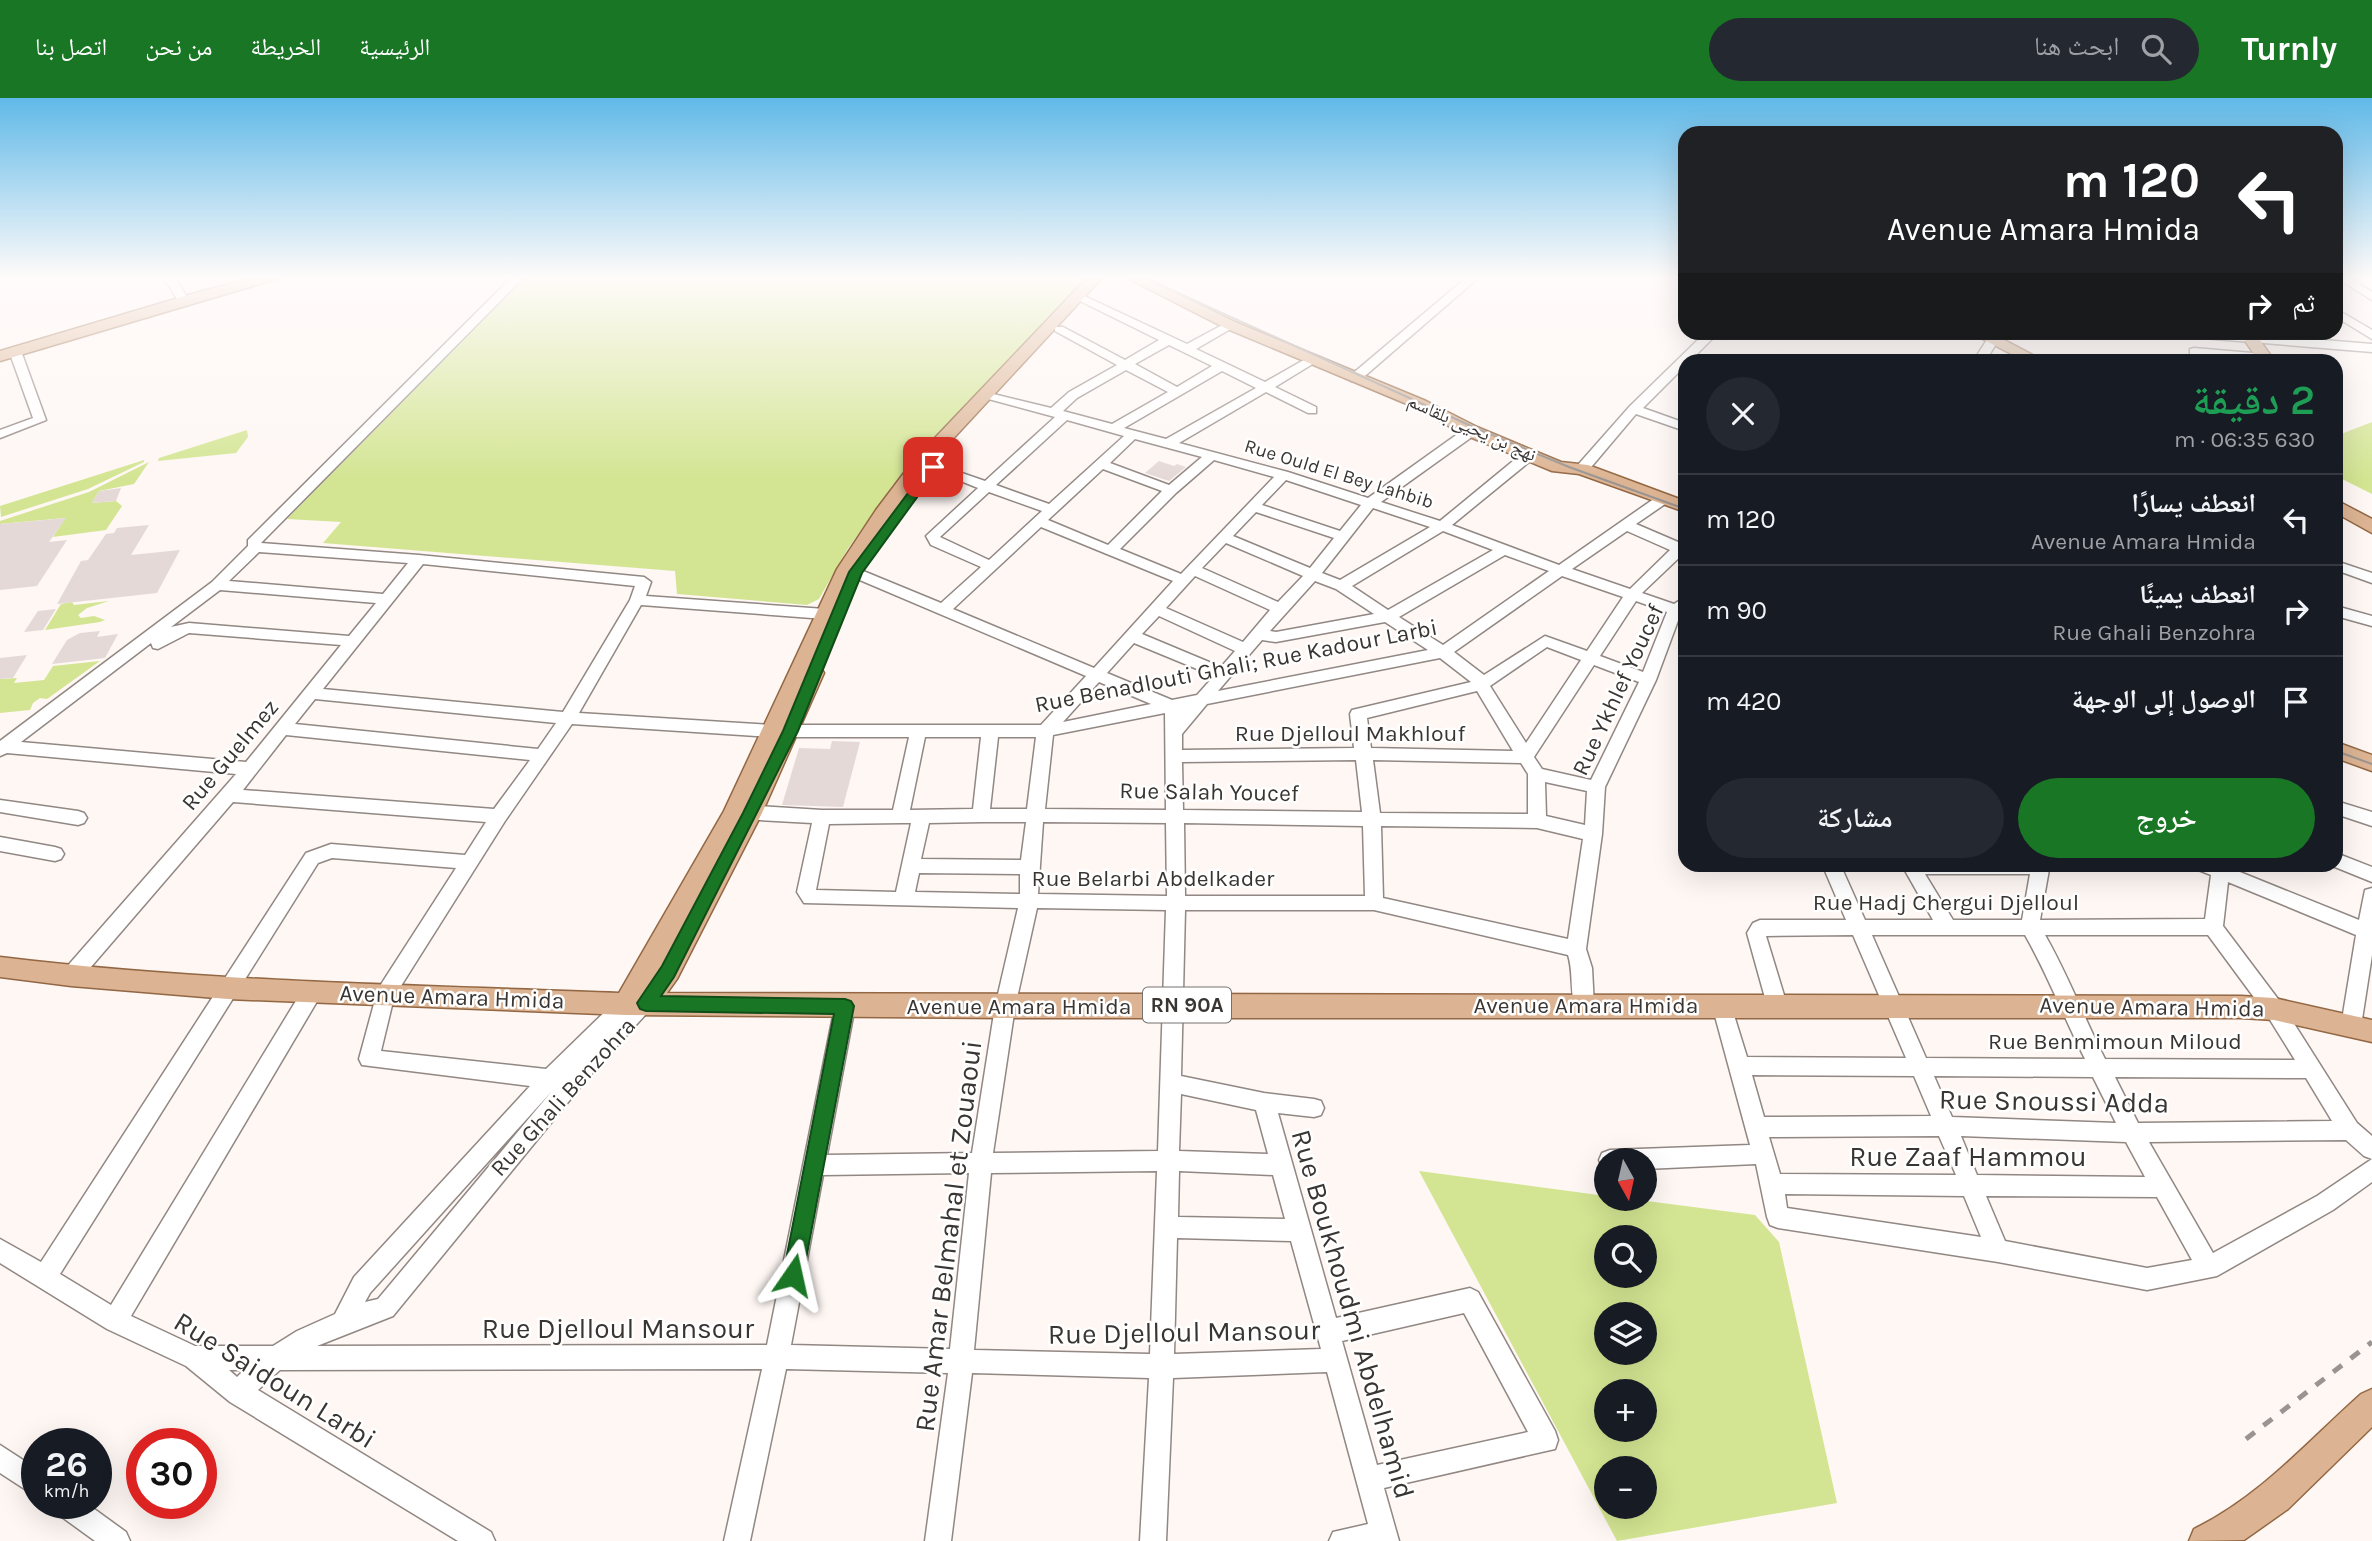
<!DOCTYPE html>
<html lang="ar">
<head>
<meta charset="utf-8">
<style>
	:root { --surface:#171b24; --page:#242831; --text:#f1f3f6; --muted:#9ea1a6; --line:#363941; --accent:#197625 }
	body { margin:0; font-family:Karla,"Noto Naskh Arabic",sans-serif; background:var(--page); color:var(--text); direction:rtl; height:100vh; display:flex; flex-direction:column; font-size:26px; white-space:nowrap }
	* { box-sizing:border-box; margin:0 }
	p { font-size:23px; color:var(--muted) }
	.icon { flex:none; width:38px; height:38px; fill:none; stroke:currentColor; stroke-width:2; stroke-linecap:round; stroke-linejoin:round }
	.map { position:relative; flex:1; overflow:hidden; direction:ltr }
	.drawer { position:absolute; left:1678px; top:256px; width:665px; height:518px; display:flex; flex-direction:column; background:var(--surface); border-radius:21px; box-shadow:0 7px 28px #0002; direction:rtl }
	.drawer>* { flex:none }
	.guide { position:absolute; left:1678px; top:28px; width:665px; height:214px; border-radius:21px; box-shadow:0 7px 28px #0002; direction:rtl; background:#202124; color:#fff; overflow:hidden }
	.needle { width:46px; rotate:172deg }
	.tools { position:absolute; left:1594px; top:1050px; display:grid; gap:14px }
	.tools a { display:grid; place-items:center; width:63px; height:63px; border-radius:50%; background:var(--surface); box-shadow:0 7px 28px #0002; font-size:35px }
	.speed { position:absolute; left:21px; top:1330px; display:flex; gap:14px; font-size:35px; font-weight:700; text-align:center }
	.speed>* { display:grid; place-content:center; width:91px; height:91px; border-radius:50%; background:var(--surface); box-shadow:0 7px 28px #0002; line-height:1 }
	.speed small { font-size:18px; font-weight:400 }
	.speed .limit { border:10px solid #d22; background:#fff; color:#111 }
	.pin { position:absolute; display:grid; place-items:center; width:60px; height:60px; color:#fff; margin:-30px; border-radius:14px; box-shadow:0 4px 10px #0006 }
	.me { position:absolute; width:77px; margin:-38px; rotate:11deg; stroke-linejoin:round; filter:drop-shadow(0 0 5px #0008) }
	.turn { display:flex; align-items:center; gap:24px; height:147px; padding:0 28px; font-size:32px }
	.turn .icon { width:91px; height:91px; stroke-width:2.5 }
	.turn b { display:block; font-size:49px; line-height:60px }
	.then { display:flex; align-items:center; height:66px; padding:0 28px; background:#0003; gap:14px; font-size:26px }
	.round { display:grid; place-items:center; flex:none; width:74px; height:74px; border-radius:37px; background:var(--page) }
	.summary { display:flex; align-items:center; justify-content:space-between; height:119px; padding:0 28px }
	h1 { font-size:42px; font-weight:600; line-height:52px; color:#1e9e55 }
	.action { display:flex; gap:14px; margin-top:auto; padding:14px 28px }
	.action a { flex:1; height:80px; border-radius:42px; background:var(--accent); color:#fff; font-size:28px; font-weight:600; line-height:80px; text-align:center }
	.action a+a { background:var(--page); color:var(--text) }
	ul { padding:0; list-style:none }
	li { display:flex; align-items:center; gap:21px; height:91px; padding:0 28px; border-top:2px solid var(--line) }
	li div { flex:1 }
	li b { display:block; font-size:26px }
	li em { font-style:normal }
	header { display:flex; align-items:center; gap:42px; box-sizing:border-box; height:98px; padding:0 35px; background:var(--accent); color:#fff }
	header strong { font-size:33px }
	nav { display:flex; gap:38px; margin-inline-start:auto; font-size:24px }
	.search { width:490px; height:63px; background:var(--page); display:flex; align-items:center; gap:18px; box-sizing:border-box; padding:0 24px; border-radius:38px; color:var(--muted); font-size:26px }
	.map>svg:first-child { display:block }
	.green { fill:#d3e592; fill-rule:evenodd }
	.building { fill:#e5d9d7 }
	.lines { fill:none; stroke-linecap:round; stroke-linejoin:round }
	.minor-casing { stroke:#918783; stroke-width:3 }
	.major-casing { stroke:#936743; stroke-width:3 }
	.minor { fill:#fff; fill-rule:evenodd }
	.major { fill:#dcb493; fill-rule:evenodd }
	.tram { stroke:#999491; stroke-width:2 }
	.rail { stroke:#999491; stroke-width:5; stroke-dasharray:11 11; stroke-linecap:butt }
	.route { fill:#197625; stroke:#104d18; stroke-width:2 }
	.labels { text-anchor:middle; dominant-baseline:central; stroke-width:5; stroke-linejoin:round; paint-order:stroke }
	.far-street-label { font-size:19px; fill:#393533; stroke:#fff }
	.shield { fill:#fff; stroke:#747270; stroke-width:2 }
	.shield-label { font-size:21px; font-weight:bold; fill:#393533 }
	.street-label { font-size:23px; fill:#393533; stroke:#fff }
	.near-street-label { font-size:28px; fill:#393533; stroke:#fff }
</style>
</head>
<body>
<header>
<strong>Turnly</strong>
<div class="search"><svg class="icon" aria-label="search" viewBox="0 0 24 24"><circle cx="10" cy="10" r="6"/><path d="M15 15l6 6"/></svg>ابحث هنا</div>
<nav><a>الرئيسية</a><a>الخريطة</a><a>من نحن</a><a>اتصل بنا</a></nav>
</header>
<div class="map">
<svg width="2372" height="1443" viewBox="0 0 2372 1443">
	<rect width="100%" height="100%" fill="#fef7f4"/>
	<path class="green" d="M525,180h545l11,6 -188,201 -46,65 -28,49 -12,6 -130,-11 -2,-23 -352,-28 18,-21 -54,-3z
		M2372,324v72l-36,-18v-40z
		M247,332l1,7 -12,16 -78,8 1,-3z
		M144,362v2l-56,27 -87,28 -1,-11z
		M149,364l-15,22 -35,7 -7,12 24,-2 6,5 -16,24 -53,7 12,-19 -65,6v-3l89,-29z
		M109,503l-22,7 -9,7 3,3 13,-2 11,4 -5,2 -55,8 16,-26 11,-2 2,3z
		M100,563l-53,38 -7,-1 -7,5 -3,7 -30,3v-34l17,-1 -3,5 30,-3 9,-14z
		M1419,1073l187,25v3h25l124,16 24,27 58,261 -220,38zM1606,1139h39v39h-39zM1606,1216h39v39h-39zM1606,1293h39v39h-39zM1606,1370h39v39h-39z"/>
	<path class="building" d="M1159,363l15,5 3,-2 9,3 -17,14 -24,-8z
		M121,390l-5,13 -24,2 7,-12z
		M66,420l-17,24 18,-2 -30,46 -37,4v-66z
		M149,427l-18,30 49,-5 -23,43 -100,11 24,-43 7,-1 18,-26 8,-1 3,-5z
		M56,511l-13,21 -19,2 14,-21z
		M100,533l-3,6 21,-3 -13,24 -53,6 15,-24 13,-7z
		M27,557l-14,23 -13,1v-21z
		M832,643l28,1 -17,65 -61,-2 17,-57 31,1z"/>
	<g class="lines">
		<defs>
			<path id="minor" d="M164,180h11l12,19 -2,2h-8z
				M511,180h12l-262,265 158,12 225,22 7,5 -5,14 179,13 8,5 -8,5 -184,-14 -62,108 193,12h269l45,-49 -245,-104 -2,-3 2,-3h10l90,37 40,-36 -50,-22 -5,-9 52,-48 -52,-21 7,-4 52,18 70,-64 -74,-20v-6l70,17 18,-16 48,-27 -62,-34v-4h8l62,33 34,-20 -85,-42 -2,-2 6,-3 109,51 39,-21h8v4l-38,22 69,33 44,-25 10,3 -44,27 41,20v6h-8l-42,-21 -87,51 109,29 80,26 98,-70h10v6l-95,68 59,19 84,-69h10v6l-82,67 107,40 99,-69h10v6l-32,22 49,21v10h-3l-40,38 32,11 11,-7v21h-6l-23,62 -51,107 -3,47 -16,115 6,19 2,38 -3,6 -7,2 -7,-2c-8,-17 -3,-39 -9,-57l-194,-45h-189l-4,166 83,17 50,6 7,2 3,7 -3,7 -7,2 -36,-4 58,205 134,-30 8,4 77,139 3,9 -3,9 -171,39 15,53h-70l4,-9 35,-8 -41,-152 -154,6 -7,163h-26l9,-163 -177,-5 -21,168h-26l23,-168 -162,-4 -36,172h-26l38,-172 -482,1 -22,20 233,142 4,9h-37l-228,-139 -44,-36 -79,-37 -107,-66v-24l41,23 265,-409 25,-9 134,11 21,-33 -253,-20 -155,180 -7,2 -7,-2 -3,-6 3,-6 172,-196 -229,-21 -7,3v-15l212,-159 36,-36v-6zM1169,247l43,21 -35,21 -42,-23zM1126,272l42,22 -56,32 -49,-13 14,-13zM1222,273l34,17 -90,51 -42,-11zM1067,322l57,16 -75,68 -53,-19zM1135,341l67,18 -33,28 -59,-22zM1214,362l60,17 -93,97 -61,-25 56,-56zM1103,371l59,22 -54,54 -60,-25zM1286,382l75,25 -21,26 -78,-26zM989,394l53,19 -53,49 -49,-23zM1373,410l57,19 -90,53 -18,-7zM1256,414l78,26 -24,30 -77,-32zM1041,429l132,54 -79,87 -141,-59zM1443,433l50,19 -105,60 -36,-24zM1627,433l43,19 -40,39 -58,-20zM1226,445l77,33 -25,26 -76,-34zM259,454l149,11 -25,31 -154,-13zM1505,457l44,16 -106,74 -44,-28zM423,466l212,22 -5,14 -67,112 -240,-23zM1195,478l75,34 -27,32 -77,-34zM1562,478l61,21 -36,54 -42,-15 -61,39 -30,-23zM1315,483l21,8 38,25 -98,18 -6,-1zM220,492l156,13 -27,33 -160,-13 -18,4zM1636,503l31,11 -24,60 -43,-16zM1159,518l76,35 -14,16 -79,-33zM1385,524l43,28 -210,41 44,-51 14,2zM189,535l152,12 -95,117 -225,-20 130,-99 2,5 5,1zM1134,545l80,33 -17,19 -25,5 -65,-27zM1547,549l34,13 -55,83 -36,-57zM1440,560l31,24 -119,28 -2,4 4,34 -172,2v-16l25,-30zM1594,567l45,17 -48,98 -49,-11 -8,-12zM1099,584l52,22 -88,18zM1477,593l36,60 -142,-3 -4,-30zM315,601l241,24 -18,26 -243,-25zM1165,615l1,97 -121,-1 8,-74zM572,626l200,13h137l-16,73h-71l-82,-5 -6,2 -3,5 3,5 6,2 72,4 -15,69 7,11 214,5 -23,99 -23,146 -145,2 28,-149 -3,-6 -7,-2 -7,2 -3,6 -68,339 -450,1 76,-30 194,-237 69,-76 -3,-6 -7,-2 -11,7 -9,-6 -7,2 -73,71 -165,-18 13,-54 111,-176zM286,637l244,25 -36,49 -251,-19zM925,639h56l-8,72 -63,1zM998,639h38l-9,72h-37zM1356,662l6,52 -179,-2 -1,-48zM1373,662l148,3 7,11v40l-148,-1zM1545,684l42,9 -2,34 -39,-9zM983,724h43l-5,38 -100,-1 8,-36zM1043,724l123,1 1,73 -129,-2zM902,725h9l-15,69 -80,-2 13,-66zM1184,725l179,3 2,70h-180zM1381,728l156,2 46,11 -15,100 -185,-41zM332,760l124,10 -78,121 -19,70 3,6 168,21 -176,191 -19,37 -38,17 -24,15h-78l-64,-30 188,-318 3,-6 -3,-6 -7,-2 -7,2 -194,319 -51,-31 258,-411zM919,775l101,1v20l-105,-2zM1037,810l129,2 -8,241 -165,2 22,-146zM552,993l-174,208 -13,3 5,-9zM1181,996l75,16 12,44 -89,-3zM1157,1073l-7,183 -176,-4 17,-177zM1179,1073l94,4 12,44 -107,-2zM969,1075l-19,176 -159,-4 32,-170zM1177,1140l114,3 30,108 -147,5zM1464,1215l64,119 -151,33 -35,-124zM229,1272h15l-7,7z
				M1466,180h12l-119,103h-8v-6z
				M2337,180h13l22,14v8z
				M2336,211l36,21v9l-36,-22z
				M1706,234h13l-28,28h-6v6l-42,42 42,15v8l-49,-17 -49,58h-10v-6l53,-60z
				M2172,234h55l145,12v8l-194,-16z
				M1988,240l10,3 -12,19h-12z
				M15,249l6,4 25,69 -46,18v-8l33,-12 -24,-67z
				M2194,250l70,6 6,4 -2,2 -78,-5v-6z
				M2336,463l36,12v10l-36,-13z
				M2336,508l36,10v10l-36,-10z
				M0,702l78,11 6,2 3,5 -3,5 -6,2 -78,-13z
				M2336,703l36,11v14l-36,-12z
				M0,739l55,10 6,2 3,5 -3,5 -6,2 -55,-10z
				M2336,755l36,14v15l-42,-17 6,-1z
				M1822,766h18l25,56h68l-30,-53 1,-3h146l-10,56 165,-1 6,-44 -15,-6 -3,-5h37v4l129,52 6,-30 7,-2v67l-11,71 -3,6 -7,3 -7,-3 -3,-6 15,-91 -128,-53 -5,44 58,77 76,120 15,13v23l-8,-3 -18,-16 -197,2 64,111 104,-57 55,-37v23l-39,28 -116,66 -70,14 -149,-28 -220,-34 -8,-3 -3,-8 -11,-53 -111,5v-9h-39v9l-4,-2 -3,-7 3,-7 8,-3 140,-5 -38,-140 3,-6 7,-2 7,2 18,58 159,1 -53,-123 -87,1 21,69 -3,6 -7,2 -7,-2 -3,-6 -20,-72 6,-10 7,-3h86zM1925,776h105l-8,46h-69zM1872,837h153c23,40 39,83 60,124l-159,-1zM2045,837h163l59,80 28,45 -190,-1c-21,-41 -37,-84 -60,-124zM1752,977l162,1 17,40 -167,1zM1934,978l159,1 23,46 -164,-6zM2115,979l191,1 26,43 -194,2zM1939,1038l17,39 -176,-1 -11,-37zM1961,1038l165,6 19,35 -168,-2zM1785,1096l179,2 17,41 -194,-29zM1986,1098l171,1 35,63 -45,8 -142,-27z
				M0,1347l37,24v28l-37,-24z
				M51,1405h35l40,29 4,9h-35l-40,-29z"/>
			<path id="major" d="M253,180h27l-280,83v-10l202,-60z
				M1087,180h15l-177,191 -70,100 -43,98 9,1 3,5 -62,140 -85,166 -10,14 1574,3 33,2 98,22v22l-98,-22 -33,-2h-1236l-379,-3 -398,-16 -157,-13 -71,-9v-20c205,25 413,28 619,36l105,-182 113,-242 39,-59 37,-49z
				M1127,180h19l89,44 191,79 51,26 84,35 27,3 97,36v11l-106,-38 -27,-3 -87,-36 -51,-28 -189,-79z
				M1969,234h20l53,28h-19z
				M2239,234h15l20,28h-16z
				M2336,402l36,19v14l-36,-20z
				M2336,644l36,13v16l-36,-13z
				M2372,1291v38l-84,82 -44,31 -55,1 5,-12c67,-33 112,-86 167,-135z"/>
		</defs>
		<use href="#minor" class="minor-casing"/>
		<use href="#major" class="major-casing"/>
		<use href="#minor" class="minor"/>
		<use href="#major" class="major"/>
		<path class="tram" d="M1145,180l335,152 89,37 116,42
			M2336,653l36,13"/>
		<path class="rail" d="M2246,1341l126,-97"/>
	</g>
	<linearGradient id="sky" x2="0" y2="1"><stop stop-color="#60b9e8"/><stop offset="0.47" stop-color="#fffbfa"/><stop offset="1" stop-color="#fffbfa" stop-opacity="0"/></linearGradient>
	<rect width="2372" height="382" fill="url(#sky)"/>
	<path class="route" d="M933,366l6,3 -77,106 -64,158 -124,246 -13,19 184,3 6,2 3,5 -51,269 -3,7 -7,3 -7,-3 -3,-7 51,-261 -188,-3 -6,-2 -3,-6 25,-37 81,-153 40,-82 66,-159 80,-107z"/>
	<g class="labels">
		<g class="far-street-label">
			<text transform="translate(1472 330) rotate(24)">نهج بن يحيى بلقاسم</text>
			<text transform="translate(1339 376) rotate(17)">Rue Ould El Bey Lahbib</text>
		</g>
		<rect class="shield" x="1143" y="889.5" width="88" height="35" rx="5"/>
		<g class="shield-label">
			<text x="1187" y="907">RN 90A</text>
		</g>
		<g class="street-label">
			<text transform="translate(1236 568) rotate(-11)">Rue Benadlouti Ghali; Rue Kadour Larbi</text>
			<text transform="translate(1618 592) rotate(-65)">Rue Ykhlef Youcef</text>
			<text x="1350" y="635">Rue Djelloul Makhlouf</text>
			<text transform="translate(230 657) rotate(-50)">Rue Guelmez</text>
			<text transform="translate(1209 694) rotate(1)">Rue Salah Youcef</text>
			<text x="1153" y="780">Rue Belarbi Abdelkader</text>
			<text x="1946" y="804">Rue Hadj Chergui Djelloul</text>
			<text transform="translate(452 899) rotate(2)">Avenue Amara Hmida</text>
			<text x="1586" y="907">Avenue Amara Hmida</text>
			<text x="1019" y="908">Avenue Amara Hmida</text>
			<text transform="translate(2152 909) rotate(1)">Avenue Amara Hmida</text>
			<text x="2115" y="943">Rue Benmimoun Miloud</text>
			<text transform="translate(563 999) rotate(-48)">Rue Ghali Benzohra</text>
		</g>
		<g class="near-street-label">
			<text transform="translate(2054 1003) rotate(1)">Rue Snoussi Adda</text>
			<text x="1968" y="1058">Rue Zaaf Hammou</text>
			<text transform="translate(948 1138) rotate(-83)">Rue Amar Belmahal et Zouaoui</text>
			<text transform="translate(1353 1216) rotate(74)">Rue Boukhoudmi Abdelhamid</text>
			<text x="618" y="1230">Rue Djelloul Mansour</text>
			<text transform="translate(1184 1234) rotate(-1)">Rue Djelloul Mansour</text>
			<text transform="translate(275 1282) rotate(32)">Rue Saidoun Larbi</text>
		</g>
	</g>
</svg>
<div class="tools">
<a><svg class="needle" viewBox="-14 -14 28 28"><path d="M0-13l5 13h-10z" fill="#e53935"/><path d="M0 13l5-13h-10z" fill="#9ea1a6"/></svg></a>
<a><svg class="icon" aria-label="search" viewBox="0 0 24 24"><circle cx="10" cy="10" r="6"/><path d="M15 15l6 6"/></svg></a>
<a><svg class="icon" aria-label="layers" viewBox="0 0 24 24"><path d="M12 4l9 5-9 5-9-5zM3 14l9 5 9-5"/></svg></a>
<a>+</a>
<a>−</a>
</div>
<div class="speed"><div>26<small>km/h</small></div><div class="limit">30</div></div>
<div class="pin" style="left:933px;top:369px;background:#d93025"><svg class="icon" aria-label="arrive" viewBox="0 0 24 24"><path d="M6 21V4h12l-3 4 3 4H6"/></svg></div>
<svg class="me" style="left:793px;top:1177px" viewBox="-20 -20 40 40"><path d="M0-17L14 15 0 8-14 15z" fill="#197625" stroke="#fff" stroke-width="4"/></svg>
<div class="guide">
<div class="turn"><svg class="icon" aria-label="left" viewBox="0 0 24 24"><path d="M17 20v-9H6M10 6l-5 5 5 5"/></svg><div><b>120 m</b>Avenue Amara Hmida</div></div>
<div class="then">ثم<svg class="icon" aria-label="right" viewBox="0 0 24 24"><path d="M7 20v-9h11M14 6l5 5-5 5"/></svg></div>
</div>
<section class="drawer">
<div class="summary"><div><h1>2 دقيقة</h1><p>630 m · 06:35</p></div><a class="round"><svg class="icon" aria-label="close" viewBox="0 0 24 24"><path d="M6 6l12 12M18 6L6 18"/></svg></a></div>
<ul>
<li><svg class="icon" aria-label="left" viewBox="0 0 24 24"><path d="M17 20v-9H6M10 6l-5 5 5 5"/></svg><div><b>انعطف يسارًا</b><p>Avenue Amara Hmida</p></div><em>120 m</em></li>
<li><svg class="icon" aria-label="right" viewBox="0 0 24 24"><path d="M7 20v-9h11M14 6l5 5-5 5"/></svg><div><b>انعطف يمينًا</b><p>Rue Ghali Benzohra</p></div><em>90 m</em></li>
<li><svg class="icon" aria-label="arrive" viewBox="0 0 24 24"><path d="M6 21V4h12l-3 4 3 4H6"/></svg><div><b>الوصول إلى الوجهة</b></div><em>420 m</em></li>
</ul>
<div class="action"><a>خروج</a><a>مشاركة</a></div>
</section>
</div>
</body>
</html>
